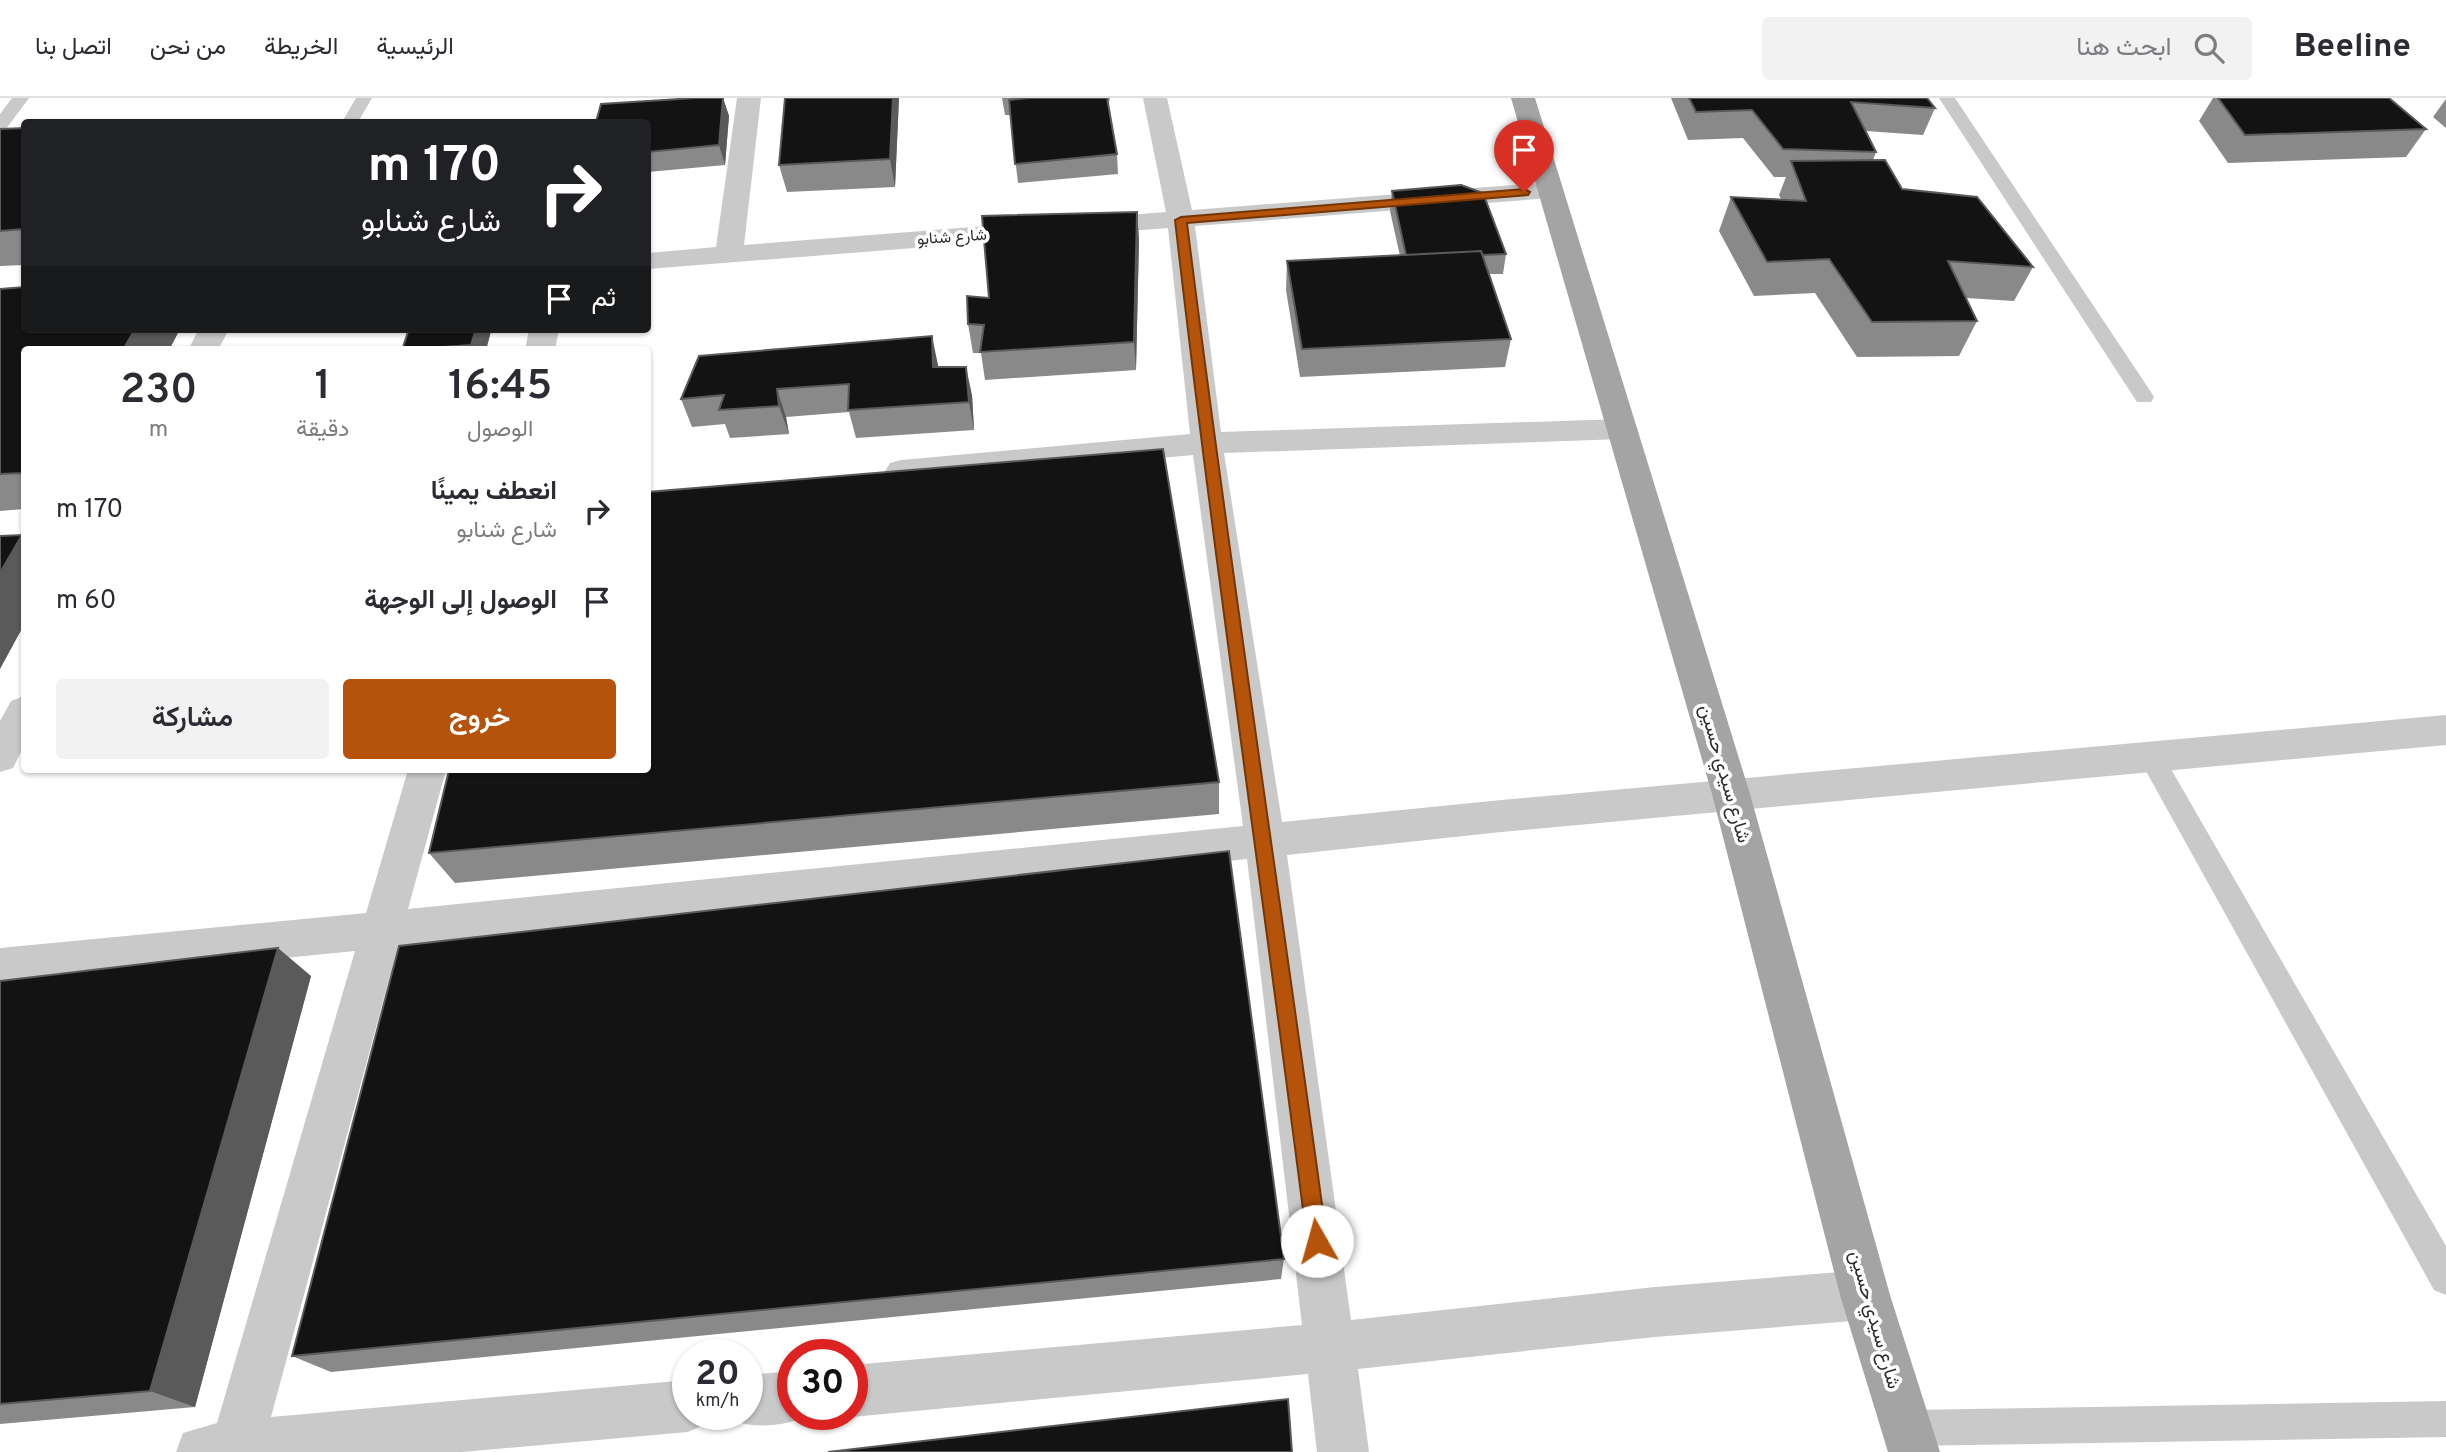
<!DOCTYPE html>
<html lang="ar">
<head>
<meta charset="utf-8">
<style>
	:root { --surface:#fff; --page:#f2f2f3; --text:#2b2b33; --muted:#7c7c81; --line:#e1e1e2; --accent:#b45309 }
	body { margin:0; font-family:Overpass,Vazirmatn,sans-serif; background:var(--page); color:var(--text); direction:rtl; height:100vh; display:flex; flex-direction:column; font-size:26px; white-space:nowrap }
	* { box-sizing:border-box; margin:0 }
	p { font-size:23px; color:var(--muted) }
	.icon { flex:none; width:38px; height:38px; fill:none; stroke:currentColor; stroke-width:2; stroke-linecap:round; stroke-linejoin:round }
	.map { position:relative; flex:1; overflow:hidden; direction:ltr }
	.details { position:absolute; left:21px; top:248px; width:630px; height:427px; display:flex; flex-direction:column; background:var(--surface); border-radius:7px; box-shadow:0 2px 5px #0004; direction:rtl }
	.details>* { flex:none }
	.top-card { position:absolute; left:21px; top:21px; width:630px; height:214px; border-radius:7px; box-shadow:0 2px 5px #0004; direction:rtl; background:#202124; color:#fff; overflow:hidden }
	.speed { position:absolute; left:672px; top:1241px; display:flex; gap:14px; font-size:35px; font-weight:700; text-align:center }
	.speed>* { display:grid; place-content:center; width:91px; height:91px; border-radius:50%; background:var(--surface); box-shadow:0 2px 5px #0004; line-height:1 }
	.speed small { font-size:18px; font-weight:400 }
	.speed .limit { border:10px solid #d22; background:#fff; color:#111 }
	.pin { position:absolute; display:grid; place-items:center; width:60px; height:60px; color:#fff; margin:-72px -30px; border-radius:50% 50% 50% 0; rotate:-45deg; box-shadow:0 0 7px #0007 }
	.pin .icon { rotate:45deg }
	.me { position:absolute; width:77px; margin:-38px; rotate:353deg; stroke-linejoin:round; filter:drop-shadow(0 0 5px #0008) }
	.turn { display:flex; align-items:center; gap:24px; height:147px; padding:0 35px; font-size:32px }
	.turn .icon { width:91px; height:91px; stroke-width:2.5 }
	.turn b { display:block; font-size:49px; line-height:60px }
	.then { display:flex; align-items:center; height:66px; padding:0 35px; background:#0003; gap:14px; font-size:26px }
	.eta { display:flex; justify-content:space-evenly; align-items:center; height:119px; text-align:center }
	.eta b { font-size:42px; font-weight:600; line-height:49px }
	.primary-button { display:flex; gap:14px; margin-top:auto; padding:14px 35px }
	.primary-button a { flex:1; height:80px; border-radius:7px; background:var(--accent); color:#fff; font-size:28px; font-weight:600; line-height:80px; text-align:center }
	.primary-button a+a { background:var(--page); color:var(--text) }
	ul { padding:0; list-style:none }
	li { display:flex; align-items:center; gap:21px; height:91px; padding:0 35px }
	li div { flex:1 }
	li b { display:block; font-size:26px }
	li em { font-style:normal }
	header { display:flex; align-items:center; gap:42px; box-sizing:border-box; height:98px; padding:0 35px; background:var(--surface); border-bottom:2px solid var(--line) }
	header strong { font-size:33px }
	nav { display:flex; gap:38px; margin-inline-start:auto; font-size:24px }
	.search { width:490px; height:63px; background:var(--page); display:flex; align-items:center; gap:18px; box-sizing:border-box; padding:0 24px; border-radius:7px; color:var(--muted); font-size:26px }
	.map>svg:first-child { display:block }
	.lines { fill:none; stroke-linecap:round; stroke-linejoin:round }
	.lane { fill:#c9c9c9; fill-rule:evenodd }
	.street { fill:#c9c9c9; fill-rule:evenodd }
	.primary { fill:#a4a4a4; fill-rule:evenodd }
	.wall { fill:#898989 }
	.shaded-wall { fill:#5a5a5a }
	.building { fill:#131313; stroke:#5a5a5a; stroke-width:2 }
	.route { fill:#b45309; stroke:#753606; stroke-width:2 }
	.labels { text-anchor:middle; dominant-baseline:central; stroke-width:7; stroke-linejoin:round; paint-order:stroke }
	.far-street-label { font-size:16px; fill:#2c2c2c; stroke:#fff }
	.street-label { font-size:19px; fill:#2c2c2c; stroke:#fff }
</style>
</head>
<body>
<header>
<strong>Beeline</strong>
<div class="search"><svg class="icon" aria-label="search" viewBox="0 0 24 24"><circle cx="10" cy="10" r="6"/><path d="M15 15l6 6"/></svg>ابحث هنا</div>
<nav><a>الرئيسية</a><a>الخريطة</a><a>من نحن</a><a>اتصل بنا</a></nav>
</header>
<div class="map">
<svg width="2446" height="1354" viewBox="0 0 2446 1354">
	<rect width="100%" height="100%" fill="#fff"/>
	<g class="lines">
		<path class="lane" d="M12,0h17l-23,31 -6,1v-16z
			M356,0h16l-14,24h-16z
			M1939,0h16l196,294 3,5 -3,5h-14z
			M2151,649l9,3 286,496v49l-12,-5 -292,-526 -4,-7 4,-7z
			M2446,1303v36l-539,9 -13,-5 -5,-13 5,-13 13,-5z"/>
		<path class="street" d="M737,0h24l-17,147 422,-33 -23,-114h24l25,112 358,-28 9,2 4,6 -4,6 -9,2 -355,28 26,206 401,-13 11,3 5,7 -5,7 -11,3 -398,14 58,369 219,-22 945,-85v30l-945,87 -214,23 64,465 304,-33 210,-17 17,8 8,17 -8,17 -17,8 -210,17 -297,32 11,83h-52l-9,-78 -456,43 -6,-3h6v-49l450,-40 -55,-466 -849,87 -127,471 417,-37v34h22l-4,10 -18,8 -226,20h-286l7,-19 34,-10 138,-472 -355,35v-38l366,-35 42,-143h38l-38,139 835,-83 -50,-371 -292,27 -11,-3 -5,-8 5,-8 11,-3 289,-26 -22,-206 -520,41v-16l68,-6z
			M199,231h30l-11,21h-30z
			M529,231h30l-4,21h-30z
			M24,598v50l-11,22 -13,4v-51l11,-20z
			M793,1273v43l18,1c-26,11 -56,15 -82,4l-2,-5h20v-39z"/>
		<path class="primary" d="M1511,0h24l215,696 140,501 50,157h-52l-48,-157 -128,-501z"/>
	</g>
	<path class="wall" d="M695,0h28l6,18 -4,49 -77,7v-50z
		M785,0h114l-4,89 -108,5 -8,-27z
		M1002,0h108l-2,8 9,48 1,20 -100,9 -8,-68h-5z
		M1671,0h256l8,10 -12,27 -57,-4 10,21 -3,8 29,29 131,78 -19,34 -48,-3 11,23 -18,35 -102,1 -42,-64 -61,3 -35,-65 12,-34 50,2 -2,-4 7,-18h-12l-31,-39 -55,2z
		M2213,0h176l37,31 -20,28 -178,6 -29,-42z
		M2446,1v29l-13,-11z
		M24,30v137l-24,1v-137z
		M1392,93l114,63 -3,20h-14l22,65 -6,28 -205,10 -14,-87 1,-29 113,-5 -10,-45z
		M1137,114l2,28 -3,130 -151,10 -4,-27h-8l-5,-29 21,-26z
		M0,191l24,40h156l-11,21h-145v159l-24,2z
		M218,231h44l-42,4z
		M409,231h81l1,2 -5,19h-84z
		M938,267v2l34,28 2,35 -118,8 -7,-26 -63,5 3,17 -59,4 -5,-14 -33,3 -11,-28z
		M1219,684v32l-764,69 -26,-30z
		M311,878l-116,431 -195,17v-443z
		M1284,1161l-3,20 -950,93 -39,-16z"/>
	<path class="shaded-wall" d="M723,0l6,18 -4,49 -6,-20z
		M893,0h6l-4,89 -5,-28z
		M1137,114l2,28 -3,130 -2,-28z
		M135,231h45l-11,21h-46z
		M476,231h14l1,2 -5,19h-12l-3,-5z
		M932,238l6,29 1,30 -6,-28z
		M966,269l6,28 2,35 -5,-28z
		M777,291l9,28 3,17 -10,-28z
		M22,437l2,2v88l-24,44v-96z
		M278,850l33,28 -116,431 -45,-16z"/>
	<path class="building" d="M695,0h28l-4,47 -71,7v-30h-52l5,-18z
		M785,0h108l-3,61 -111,6z
		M1029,0h78l10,56 -102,10 -6,-64z
		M1689,0h238l8,10 -84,-6 25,50 -93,-3 -31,-39 -56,2z
		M2218,0h171l37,31 -181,6z
		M24,30v101l-24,2v-102z
		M1885,62l17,29 75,8 56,70 -85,-6 29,60 -105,1 -43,-63 -62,3 -36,-65 75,4 -15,-40z
		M1461,87l22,8 23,61 -23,1 -2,-4 -75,4 -14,-64z
		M1137,114l-3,130 -154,10 4,-27 -16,-1 -1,-28 22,2 -7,-82z
		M1481,153l30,88 -209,10 -15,-88z
		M24,189v42h111l-12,21h-99v123l-24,1v-185z
		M409,231h67l-5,16 -55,4 52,1h-66z
		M932,238l1,31h33l3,35 -121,8 1,-26 -72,5 2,17 -60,4 5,-15 -43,4 18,-43z
		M1163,351l56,333 -790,71 20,-83h199v-278z
		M22,437l-22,38v-37z
		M1229,753l55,408 -992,97 107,-410z
		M278,850l-128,443 -150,13v-423z
		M1288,1301l4,53h-464z"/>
	<path class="route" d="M1524,91l6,3 -2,3 -341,28c42,340 94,679 140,1018l-3,7 -7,3 -7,-3 -3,-7c-43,-340 -93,-680 -132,-1021l6,-3z"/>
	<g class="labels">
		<g class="far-street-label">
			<text transform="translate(952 140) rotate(-4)">شارع شنابو</text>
		</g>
		<g class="street-label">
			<text transform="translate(1724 676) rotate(74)">شارع سيدي حسين</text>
			<text transform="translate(1874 1222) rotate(74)">شارع سيدي حسين</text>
		</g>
	</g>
</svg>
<div class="speed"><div>20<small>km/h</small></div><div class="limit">30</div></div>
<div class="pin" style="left:1524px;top:94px;background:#d93025"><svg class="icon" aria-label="arrive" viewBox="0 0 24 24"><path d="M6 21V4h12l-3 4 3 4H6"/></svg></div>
<svg class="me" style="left:1317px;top:1143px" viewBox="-20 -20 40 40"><circle r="19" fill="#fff"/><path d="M0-13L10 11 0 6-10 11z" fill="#b45309"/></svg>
<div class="top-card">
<div class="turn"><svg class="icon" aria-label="right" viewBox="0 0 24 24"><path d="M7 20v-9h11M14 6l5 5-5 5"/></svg><div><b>170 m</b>شارع شنابو</div></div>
<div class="then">ثم<svg class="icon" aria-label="arrive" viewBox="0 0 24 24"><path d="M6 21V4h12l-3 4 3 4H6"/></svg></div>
</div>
<section class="details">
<div class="eta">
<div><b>16:45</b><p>الوصول</p></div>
<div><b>1</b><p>دقيقة</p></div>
<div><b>230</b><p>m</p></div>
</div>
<ul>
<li><svg class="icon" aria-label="right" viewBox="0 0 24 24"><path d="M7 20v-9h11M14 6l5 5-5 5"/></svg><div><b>انعطف يمينًا</b><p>شارع شنابو</p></div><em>170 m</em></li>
<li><svg class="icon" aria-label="arrive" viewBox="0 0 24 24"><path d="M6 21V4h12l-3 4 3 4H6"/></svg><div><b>الوصول إلى الوجهة</b></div><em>60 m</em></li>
</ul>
<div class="primary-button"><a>خروج</a><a>مشاركة</a></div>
</section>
</div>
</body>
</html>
